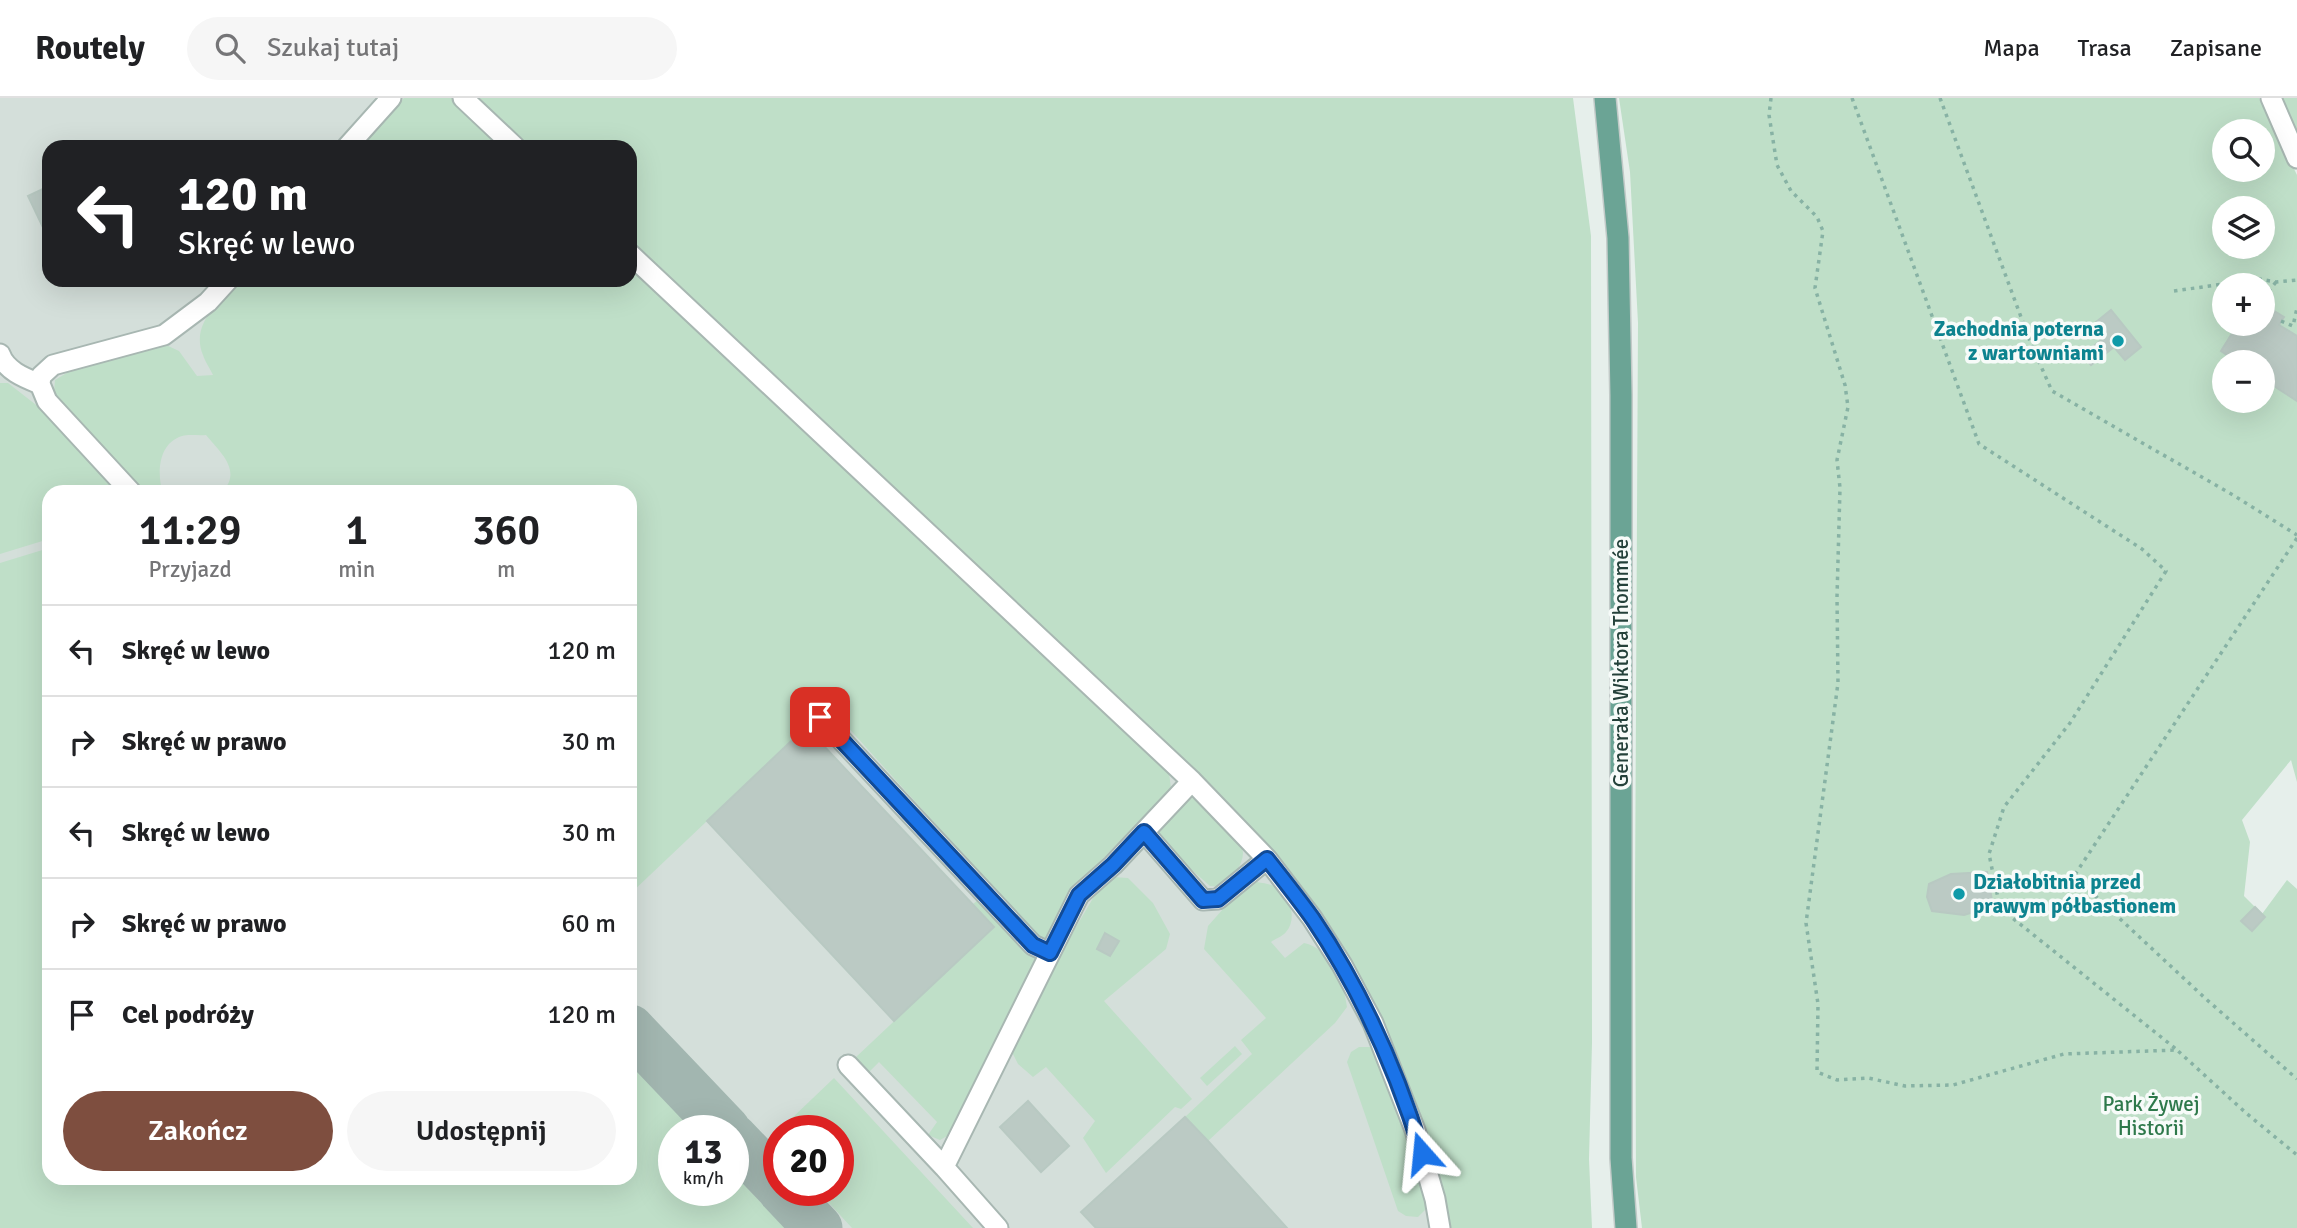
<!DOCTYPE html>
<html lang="pl">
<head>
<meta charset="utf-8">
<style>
	:root { --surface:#fff; --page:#f6f6f6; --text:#202124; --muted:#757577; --line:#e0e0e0; --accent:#7e4e3f }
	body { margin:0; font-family:Signika,sans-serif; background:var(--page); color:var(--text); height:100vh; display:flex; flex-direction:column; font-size:26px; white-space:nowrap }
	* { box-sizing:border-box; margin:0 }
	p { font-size:23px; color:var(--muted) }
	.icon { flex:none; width:38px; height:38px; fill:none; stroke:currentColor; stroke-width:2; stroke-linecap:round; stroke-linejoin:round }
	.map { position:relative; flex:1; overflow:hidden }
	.panel { position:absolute; left:42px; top:387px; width:595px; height:700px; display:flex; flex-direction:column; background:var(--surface); border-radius:21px; box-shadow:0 7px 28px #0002 }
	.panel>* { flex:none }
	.hud { position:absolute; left:42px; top:42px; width:595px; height:147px; border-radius:21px; box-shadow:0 7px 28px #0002; background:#202124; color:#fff; overflow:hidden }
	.tools { position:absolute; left:2212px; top:21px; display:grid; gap:14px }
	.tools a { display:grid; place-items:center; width:63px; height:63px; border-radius:50%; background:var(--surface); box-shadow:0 7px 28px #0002; font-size:35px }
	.speed { position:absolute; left:658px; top:1017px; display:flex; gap:14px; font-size:35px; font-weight:700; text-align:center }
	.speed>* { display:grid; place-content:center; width:91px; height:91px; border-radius:50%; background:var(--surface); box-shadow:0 7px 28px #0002; line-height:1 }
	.speed small { font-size:18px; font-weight:400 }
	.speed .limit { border:10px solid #d22; background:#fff; color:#111 }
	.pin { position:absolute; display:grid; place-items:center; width:60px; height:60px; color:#fff; margin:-30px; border-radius:14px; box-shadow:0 4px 10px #0006 }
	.me { position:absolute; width:77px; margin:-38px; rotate:342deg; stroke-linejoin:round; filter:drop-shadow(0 0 5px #0008) }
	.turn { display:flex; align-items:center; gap:24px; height:147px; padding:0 21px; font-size:32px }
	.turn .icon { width:91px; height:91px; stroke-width:2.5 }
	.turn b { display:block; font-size:49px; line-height:60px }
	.eta { display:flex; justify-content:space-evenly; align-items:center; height:119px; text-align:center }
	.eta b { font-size:42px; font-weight:600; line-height:49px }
	.cta { display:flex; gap:14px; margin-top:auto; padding:14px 21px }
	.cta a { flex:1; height:80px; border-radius:42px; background:var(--accent); color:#fff; font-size:28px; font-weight:600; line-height:80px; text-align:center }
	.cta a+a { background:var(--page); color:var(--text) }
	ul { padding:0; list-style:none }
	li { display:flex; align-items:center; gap:21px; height:91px; padding:0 21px; border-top:2px solid var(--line) }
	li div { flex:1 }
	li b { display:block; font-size:26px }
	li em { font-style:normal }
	header { display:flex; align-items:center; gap:42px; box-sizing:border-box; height:98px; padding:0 35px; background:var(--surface); border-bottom:2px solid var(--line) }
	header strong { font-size:33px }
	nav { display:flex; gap:38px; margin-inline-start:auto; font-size:24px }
	.search { width:490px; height:63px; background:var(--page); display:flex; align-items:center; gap:18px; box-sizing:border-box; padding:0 24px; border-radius:38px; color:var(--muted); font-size:26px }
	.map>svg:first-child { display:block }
	.built { fill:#d4dfda; fill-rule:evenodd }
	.green { fill:#bfdfc8; fill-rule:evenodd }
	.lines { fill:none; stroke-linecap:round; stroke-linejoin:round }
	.taxiway { stroke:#a2b6b0; stroke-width:49 }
	.building { fill:#bbcac4; stroke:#b8c9c2; stroke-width:2 }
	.minor-casing { stroke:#a8b7b2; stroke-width:23 }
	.major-casing { stroke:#c2cac8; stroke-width:24 }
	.path { stroke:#87b2a4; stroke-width:3.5; stroke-dasharray:3.5 5; stroke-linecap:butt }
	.minor { stroke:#fff; stroke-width:19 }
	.major { stroke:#6ba495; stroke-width:21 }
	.route-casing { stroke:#114b97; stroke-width:18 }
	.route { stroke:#1a73e8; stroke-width:12 }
	.culture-dot { fill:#0f9aa8; stroke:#f7fbf9; stroke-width:2.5 }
	.labels { text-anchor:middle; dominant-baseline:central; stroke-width:7; stroke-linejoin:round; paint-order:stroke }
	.culture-label { font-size:21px; font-weight:bold; fill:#0d838f; stroke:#f7fbf9; text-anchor:end }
	.street-label { font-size:21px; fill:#24413a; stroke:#f7fbf9 }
	.park-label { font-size:21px; fill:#2e794b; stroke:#f7fbf9 }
</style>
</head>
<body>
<header>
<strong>Routely</strong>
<div class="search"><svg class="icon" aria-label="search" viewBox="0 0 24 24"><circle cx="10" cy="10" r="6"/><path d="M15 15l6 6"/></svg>Szukaj tutaj</div>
<nav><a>Mapa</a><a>Trasa</a><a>Zapisane</a></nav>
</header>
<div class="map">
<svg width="2297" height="1130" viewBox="0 0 2297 1130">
	<rect width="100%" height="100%" fill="#e6efeb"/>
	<path class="built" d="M0,0h518l52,49h-521v133h581v-76l742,697 107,327h-1479zM49,394h581v686h-581zM674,1032h59v60h-59zM779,1032h59v60h-59z"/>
	<path class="green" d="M404,0h48l52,49h-144z
		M477,0h1096l18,138 1,807 -3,116 3,69h-143c-8,-76 -42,-149 -76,-216 -23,-45 -46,-89 -75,-130 -20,-29 -48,-54 -71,-80l-597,-560v-95h-101z
		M1619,0h640l38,77v607l-6,-22 -49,60 8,22 -6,54 18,18 25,-34 10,9v339h-655l-6,-51 -1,-277 3,-577 -8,-151zM2224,33h39v39h-39zM2224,110h39v39h-39zM2224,187h39v39h-39zM2224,264h39v39h-39z
		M2280,0h17v38z
		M630,168l539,507 2,15 -100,104 -28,51 -217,-240 -26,30 -170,161v-402h-408c21,-21 -2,-40 -16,-57 -7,1 -17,-1 -24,1 -23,7 -25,35 -20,54l-19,2 -79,-82 -10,-18 1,-12 15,-9 96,-26 13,6 18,25 16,-1c-3,-7 -8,-13 -10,-20 -13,-31 17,-54 36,-75h391z
		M0,285h8l41,32 10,15 60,61 4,1h-74v47l-49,15z
		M49,450v630h581v-114l63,66h-19v60h59v-17l52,55h-785v-665z
		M1196,700c12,12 47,39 47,55 0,12 -11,25 -18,34l-15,-1 -52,-46 -1,-9 26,-32z
		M1113,779l15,1 25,25 17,31 -4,15 -62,52 88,98 -11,10 -6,-2 -69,66 -23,-35 12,-17 -49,-54 -13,10 -15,-13 -6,-12 31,-69 56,-95z
		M1257,784c5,1 13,2 17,4 16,8 24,32 12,46 -3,4 -11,7 -15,10l14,16 19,-15c26,5 40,40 43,64l-12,16 -127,118 -23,-24 67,-63 -11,-14 25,-22 -62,-69 4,-23 30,-34z
		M982,799l54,60 -87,178 -9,5 -12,-5 9,-13 -58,-60 -11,11 -13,-15 139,-131 -21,-23z
		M1235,948l7,8 -35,32 -7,-8z
		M1359,949h11l6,4 49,142 1,16 -8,8 -12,-1 -8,-5 -51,-149 4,-10z
		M834,980l139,150h-121l-35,-38h21v-60h-59v18l-9,-9z"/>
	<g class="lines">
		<path class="taxiway" d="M630,931l96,101
			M733,1040l46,48
			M782,1092l36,38"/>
	</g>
	<path class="building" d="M49,88v54l-21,-44z
		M2263,206l21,13 -5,8 18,11v65l-34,-22v-17h-26l-16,-11 17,-27h25z
		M2111,212l30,37 -16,13 -11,-13 -23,18 -8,-10 23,-19 -11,-13z
		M806,629l188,200 -100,94 -187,-200z
		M1987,774l6,34 -29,9 -32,-4 -5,-14 2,-13 22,-10z
		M2255,809l10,10 -13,14 -11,-10z
		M1105,835l14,8 -9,15 -13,-7z
		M1028,1003l41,45 -28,26 -41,-45z
		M1185,1019l23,24 79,87h-191l-15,-16z"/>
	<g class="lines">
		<defs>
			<path id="minor" d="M463,0l52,49
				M2271,0l26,60
				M347,49l44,-49
				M630,156l562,527 75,78 45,59 30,47 31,58 42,107 20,69 5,29
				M0,256c6,17 25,24 40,30
				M131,394l-84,-91 -7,-17 1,-8 12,-11 111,-30 44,-33 20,-22
				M820,619l213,228 17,8
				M1144,734l59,68 15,-1 49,-40
				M848,967l96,102
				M998,1130l-54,-61 135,-272 34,-30 79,-84"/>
			<path id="major" d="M1605,0l13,140 3,157v763l5,70"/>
		</defs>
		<use href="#minor" class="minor-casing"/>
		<use href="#major" class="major-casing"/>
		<path class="path" d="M1771,0l-2,17 8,50 14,26 26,26 6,14 -8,57 30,97 3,22 -11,53 3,28 -3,109 1,86 -32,240 12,81 -1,68 20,8 31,-2 37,8 48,-1 111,-31 113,-4 69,63 51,42
			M1852,0l127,346 163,105 24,22 -96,152 -66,84 -15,47 11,54 176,141
			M1940,0l91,246 21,47 181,104 64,40
			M2174,193l85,-12 17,3 21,-2
			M2263,200l13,-16
			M2263,211v1
			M2281,223l12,5 4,-18
			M2297,440l-223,338 132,123 91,80"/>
		<use href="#minor" class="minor"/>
		<use href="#major" class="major"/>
	</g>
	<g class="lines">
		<defs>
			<path id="route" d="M820,619l213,228 17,8 29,-58 34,-30 31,-33 59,68 15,-1 49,-40c15,19 31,39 46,60 48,71 84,152 109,234"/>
		</defs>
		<use href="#route" class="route-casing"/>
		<use href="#route" class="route"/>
	</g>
	<g class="culture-dot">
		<circle cx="2118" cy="243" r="7"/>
		<circle cx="1959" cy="796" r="7"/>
	</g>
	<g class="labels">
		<g class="culture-label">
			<text x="2104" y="231">Zachodnia poterna<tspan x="2104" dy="24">z wartowniami</tspan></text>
			<text x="1973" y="784" text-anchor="start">Działobitnia przed<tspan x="1973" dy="24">prawym półbastionem</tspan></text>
		</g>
		<g class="street-label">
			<text transform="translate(1621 565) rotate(-90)">Generała Wiktora Thommée</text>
		</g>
		<g class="park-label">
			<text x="2151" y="1006">Park Żywej<tspan x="2151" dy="24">Historii</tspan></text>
		</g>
	</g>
</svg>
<div class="tools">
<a><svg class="icon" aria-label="search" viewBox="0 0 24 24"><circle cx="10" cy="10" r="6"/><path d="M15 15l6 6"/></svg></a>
<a><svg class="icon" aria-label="layers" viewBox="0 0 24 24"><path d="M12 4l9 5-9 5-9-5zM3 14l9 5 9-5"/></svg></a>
<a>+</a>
<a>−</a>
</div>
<div class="speed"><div>13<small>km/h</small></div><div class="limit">20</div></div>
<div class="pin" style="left:820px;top:619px;background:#d93025"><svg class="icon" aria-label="arrive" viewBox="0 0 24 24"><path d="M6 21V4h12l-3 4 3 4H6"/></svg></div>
<svg class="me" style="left:1422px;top:1055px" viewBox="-20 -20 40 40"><path d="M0-17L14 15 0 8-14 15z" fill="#1a73e8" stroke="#fff" stroke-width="4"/></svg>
<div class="hud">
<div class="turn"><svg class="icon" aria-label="left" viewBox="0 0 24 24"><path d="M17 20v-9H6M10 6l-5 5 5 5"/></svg><div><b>120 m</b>Skręć w lewo</div></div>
</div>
<section class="panel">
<div class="eta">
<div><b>11:29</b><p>Przyjazd</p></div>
<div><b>1</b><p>min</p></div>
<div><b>360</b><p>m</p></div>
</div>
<ul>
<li><svg class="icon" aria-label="left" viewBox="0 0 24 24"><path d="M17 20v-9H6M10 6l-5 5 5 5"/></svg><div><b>Skręć w lewo</b></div><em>120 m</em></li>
<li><svg class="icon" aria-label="right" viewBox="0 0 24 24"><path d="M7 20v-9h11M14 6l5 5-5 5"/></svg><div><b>Skręć w prawo</b></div><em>30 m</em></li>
<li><svg class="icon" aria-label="left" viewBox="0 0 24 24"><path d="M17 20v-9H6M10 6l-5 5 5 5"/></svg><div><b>Skręć w lewo</b></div><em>30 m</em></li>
<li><svg class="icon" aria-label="right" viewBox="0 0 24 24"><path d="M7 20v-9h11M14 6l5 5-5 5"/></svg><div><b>Skręć w prawo</b></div><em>60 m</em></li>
<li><svg class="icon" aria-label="arrive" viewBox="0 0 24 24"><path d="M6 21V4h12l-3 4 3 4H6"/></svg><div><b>Cel podróży</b></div><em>120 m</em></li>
</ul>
<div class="cta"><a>Zakończ</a><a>Udostępnij</a></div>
</section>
</div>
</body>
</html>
